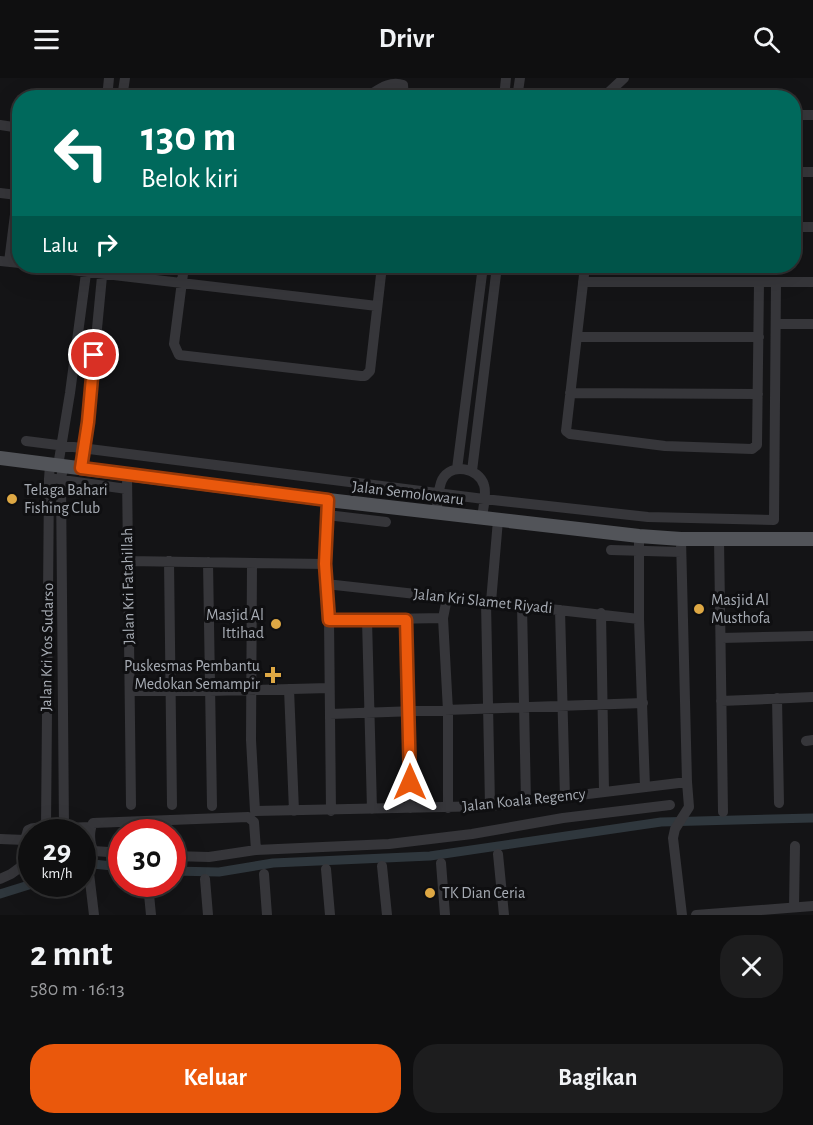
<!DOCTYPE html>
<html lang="id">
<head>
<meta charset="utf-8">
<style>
	:root { --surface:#0f0f10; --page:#1d1d1e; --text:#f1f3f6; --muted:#9b9c9f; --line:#2f2f30; --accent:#ea580c }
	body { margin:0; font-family:"Alegreya Sans",sans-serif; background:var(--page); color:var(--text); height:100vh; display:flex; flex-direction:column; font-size:22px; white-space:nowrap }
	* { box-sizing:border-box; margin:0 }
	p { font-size:20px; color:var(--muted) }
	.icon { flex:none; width:33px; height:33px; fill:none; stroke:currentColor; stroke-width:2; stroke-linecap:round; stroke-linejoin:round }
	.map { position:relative; height:837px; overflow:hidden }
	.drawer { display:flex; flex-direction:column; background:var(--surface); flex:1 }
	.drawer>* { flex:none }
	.guide { position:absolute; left:12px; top:12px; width:789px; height:183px; border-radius:24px; box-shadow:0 6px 24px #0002,0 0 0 2px var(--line); background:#00695c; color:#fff; overflow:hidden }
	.speed { position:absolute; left:18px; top:741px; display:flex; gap:12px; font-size:30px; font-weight:700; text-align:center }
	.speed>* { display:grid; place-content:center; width:78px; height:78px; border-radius:50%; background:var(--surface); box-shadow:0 6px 24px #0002,0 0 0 2px var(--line); line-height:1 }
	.speed small { font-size:15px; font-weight:400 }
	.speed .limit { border:9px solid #d22; background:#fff; color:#111 }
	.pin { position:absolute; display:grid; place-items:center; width:51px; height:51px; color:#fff; margin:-26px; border:3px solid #fff; border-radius:50%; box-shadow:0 2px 6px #0007 }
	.me { position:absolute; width:66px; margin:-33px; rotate:0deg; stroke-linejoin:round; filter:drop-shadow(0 0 4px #0008) }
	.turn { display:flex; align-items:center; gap:21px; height:126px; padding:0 30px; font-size:27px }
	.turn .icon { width:78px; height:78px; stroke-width:2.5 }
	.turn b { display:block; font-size:42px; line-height:51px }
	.then { display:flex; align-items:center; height:57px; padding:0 30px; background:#0003; gap:12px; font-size:22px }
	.round { display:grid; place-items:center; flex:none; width:63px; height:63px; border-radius:24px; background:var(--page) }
	.headline { display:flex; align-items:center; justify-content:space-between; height:102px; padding:0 30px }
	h1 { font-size:36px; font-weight:700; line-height:45px }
	.button { display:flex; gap:12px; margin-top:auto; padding:12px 30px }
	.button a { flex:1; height:69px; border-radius:24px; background:var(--accent); color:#fff; font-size:24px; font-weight:700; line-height:69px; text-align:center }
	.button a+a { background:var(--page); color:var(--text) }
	header { display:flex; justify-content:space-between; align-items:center; height:78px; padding:0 30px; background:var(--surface); font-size:27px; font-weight:700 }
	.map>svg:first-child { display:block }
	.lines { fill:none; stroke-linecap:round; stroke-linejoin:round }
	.canal { stroke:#2f373d; stroke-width:9 }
	.minor { stroke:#36363a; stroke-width:10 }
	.major { stroke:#525459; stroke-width:14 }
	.route-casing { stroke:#983908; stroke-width:15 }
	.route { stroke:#ea580c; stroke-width:10 }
	.poi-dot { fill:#dea844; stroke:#0f0f11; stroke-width:2 }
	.labels { text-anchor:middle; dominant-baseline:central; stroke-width:6; stroke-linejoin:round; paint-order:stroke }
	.poi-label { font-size:16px; fill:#a7acb4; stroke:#0f0f11; text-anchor:start }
	.street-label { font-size:16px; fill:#a7acb4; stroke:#0f0f11 }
</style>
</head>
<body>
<header><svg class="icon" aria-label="menu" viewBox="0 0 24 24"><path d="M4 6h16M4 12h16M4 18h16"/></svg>Drivr<svg class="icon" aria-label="search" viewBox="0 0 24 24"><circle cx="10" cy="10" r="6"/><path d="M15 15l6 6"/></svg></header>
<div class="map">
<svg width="813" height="837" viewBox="0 0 813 837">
	<rect width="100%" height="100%" fill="#141416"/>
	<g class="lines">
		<path class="canal" d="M82,789l11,-3 29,3
			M172,793l47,1 54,-9 157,-7 231,-34 152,-4
			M0,816l32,-10"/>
		<path class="minor" d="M107,20l2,-20
			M122,20l3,-20
			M365,20c12,-7 24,-18 38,-13l1,13
			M504,20l2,-20
			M517,20l3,-20
			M606,20l2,-5 16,-15
			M794,37h19
			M0,47l20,3
			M794,94h19
			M0,115l17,2
			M794,149h19
			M0,183l20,2
			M9,184l11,-87
			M37,188l340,40
			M184,188l-10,78 5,11 182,21h4l5,-5 12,-105
			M585,188l-19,165 4,3 95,12 87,3 5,-4 2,-163
			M583,204h230
			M776,246h37
			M577,259h182
			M570,315l188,1
			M26,363l458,58 164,18 126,3 2,-238
			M58,388l12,-73 17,-127
			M63,388l-2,14 3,348
			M81,390l7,-46 15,-156
			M457,391l26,-203
			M472,393l25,-205
			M127,396l4,331
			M55,401l72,10
			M328,422l-3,64 4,56 2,191
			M436,435c2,-10 2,-25 6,-33 9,-18 37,-12 42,5 3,9 -1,23 -2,33
			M327,437l59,7
			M639,458v83l6,168
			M681,461l6,243 2,25 -14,22 -2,9 9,77
			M719,461l4,273
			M611,472l70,2
			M128,483l197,3
			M169,483l3,244
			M208,484l4,244
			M252,485l-1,177 4,71 235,-5 197,-24
			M326,506l313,35
			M486,524l4,204
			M491,524l7,-82
			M522,527l4,197
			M560,532l5,188
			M601,535l3,178
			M443,540l5,93v97
			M329,542l114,-2 4,-20
			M367,542l5,189
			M406,542l4,188
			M721,560l92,-2
			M289,611l5,122
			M130,613h80l119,-3
			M777,620l2,105
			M721,623l92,-4
			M330,636l313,-11
			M806,663l7,-1
			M46,750l3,-349 1,-14
			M0,761l25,1 3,-10c9,-5 17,0 26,2l10,-4 27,-1
			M122,775l-28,-2c-5,-7 -5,-21 -1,-28l155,-6 6,5 2,28
			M498,776l6,61
			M172,778l37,1 47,-7 133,-6 83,-10 91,-16 107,-13
			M441,785l4,52
			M382,788l5,49
			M326,791l4,46
			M89,795l5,42
			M264,796l3,41
			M0,801l11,-5 15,-11 -1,-23
			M205,801l3,36
			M148,806l3,31
			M794,829l1,-61
			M696,837l117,-9"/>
		<path class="major" d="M0,380l328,42 311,36 42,3h132"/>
	</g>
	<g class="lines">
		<defs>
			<path id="route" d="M94,277l-6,67 -7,46 247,32 -3,64 4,56h77l4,162"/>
		</defs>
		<use href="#route" class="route-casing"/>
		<use href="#route" class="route"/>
	</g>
	<g class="poi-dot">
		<circle cx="12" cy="421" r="6"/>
		<circle cx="699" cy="531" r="6"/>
		<circle cx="276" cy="546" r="6"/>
		<path d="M270 588h6v6h6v6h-6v6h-6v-6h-6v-6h6z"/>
		<circle cx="430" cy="815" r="6"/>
	</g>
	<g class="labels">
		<g class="poi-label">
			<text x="24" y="412">Telaga Bahari<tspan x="24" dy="18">Fishing Club</tspan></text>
			<text x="711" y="522">Masjid Al<tspan x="711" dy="18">Musthofa</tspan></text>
			<text x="264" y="537" text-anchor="end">Masjid Al<tspan x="264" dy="18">Ittihad</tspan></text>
			<text x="260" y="588" text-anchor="end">Puskesmas Pembantu<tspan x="260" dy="18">Medokan Semampir</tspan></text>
			<text x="442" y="815">TK Dian Ceria</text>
		</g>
		<g class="street-label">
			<text transform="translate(408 415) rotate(7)">Jalan Semolowaru</text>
			<text transform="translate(128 508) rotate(-91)">Jalan Kri Fatahillah</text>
			<text transform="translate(483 523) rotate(6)">Jalan Kri Slamet Riyadi</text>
			<text transform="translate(47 569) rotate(-89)">Jalan Kri Yos Sudarso</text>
			<text transform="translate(524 722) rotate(-6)">Jalan Koala Regency</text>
		</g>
	</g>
</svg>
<div class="speed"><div>29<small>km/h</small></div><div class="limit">30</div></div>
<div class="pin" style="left:94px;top:277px;background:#d93025"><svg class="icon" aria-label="arrive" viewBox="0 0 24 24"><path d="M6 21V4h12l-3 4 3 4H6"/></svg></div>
<svg class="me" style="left:410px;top:704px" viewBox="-20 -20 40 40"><path d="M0-17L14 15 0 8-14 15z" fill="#ea580c" stroke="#fff" stroke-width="4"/></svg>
<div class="guide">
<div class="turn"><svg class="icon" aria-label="left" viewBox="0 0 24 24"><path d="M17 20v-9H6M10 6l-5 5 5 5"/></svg><div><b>130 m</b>Belok kiri</div></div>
<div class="then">Lalu<svg class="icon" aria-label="right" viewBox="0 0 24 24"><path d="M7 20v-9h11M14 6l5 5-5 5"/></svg></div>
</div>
</div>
<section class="drawer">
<div class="headline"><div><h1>2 mnt</h1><p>580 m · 16:13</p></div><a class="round"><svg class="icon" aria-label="close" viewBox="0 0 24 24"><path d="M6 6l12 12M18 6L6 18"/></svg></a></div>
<div class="button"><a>Keluar</a><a>Bagikan</a></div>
</section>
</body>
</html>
